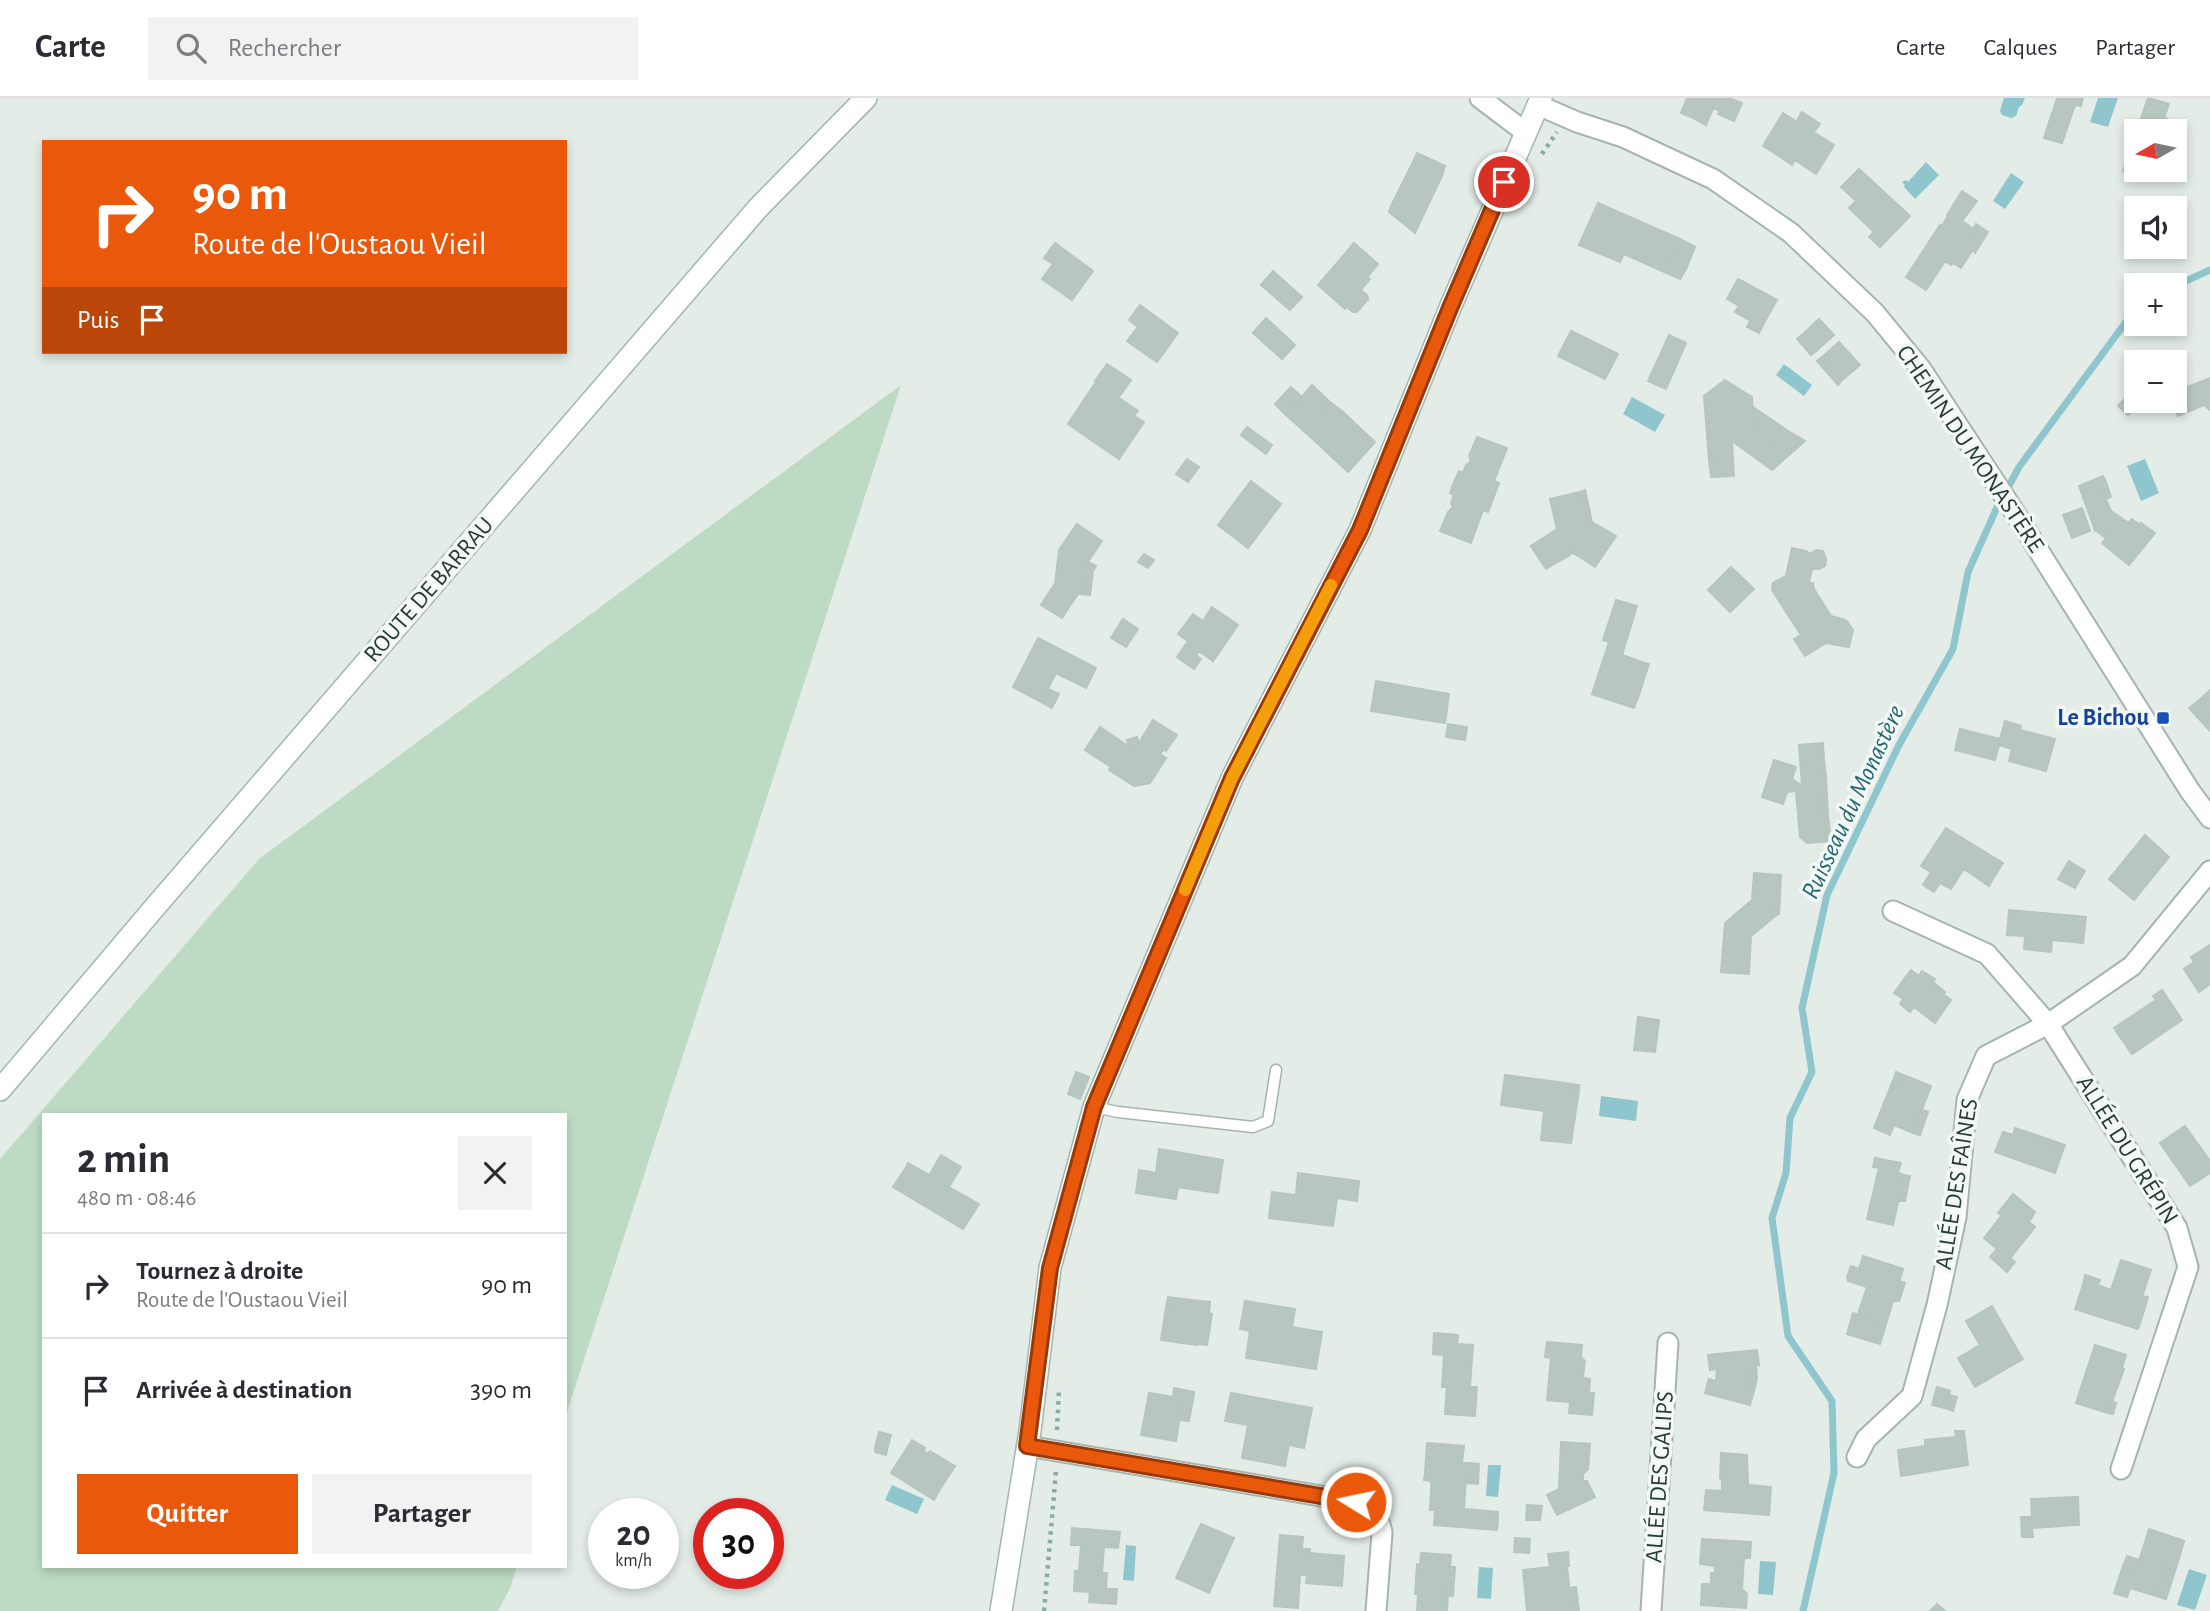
<!DOCTYPE html>
<html lang="fr">
<head>
<meta charset="utf-8">
<style>
	:root { --surface:#fff; --page:#f2f2f3; --text:#2b2b33; --muted:#7c7c81; --line:#e1e1e2; --accent:#ea580c }
	body { margin:0; font-family:"Alegreya Sans",sans-serif; background:var(--page); color:var(--text); height:100vh; display:flex; flex-direction:column; font-size:26px; white-space:nowrap }
	* { box-sizing:border-box; margin:0 }
	p { font-size:23px; color:var(--muted) }
	.icon { flex:none; width:38px; height:38px; fill:none; stroke:currentColor; stroke-width:2; stroke-linecap:round; stroke-linejoin:round }
	.map { position:relative; flex:1; overflow:hidden }
	.sheet { position:absolute; left:42px; top:1015px; width:525px; height:455px; display:flex; flex-direction:column; background:var(--surface); border-radius:0px; box-shadow:0 4px 10px #0003 }
	.sheet>* { flex:none }
	.banner { position:absolute; left:42px; top:42px; width:525px; height:214px; border-radius:0px; box-shadow:0 4px 10px #0003; background:#ea580c; color:#fff; overflow:hidden }
	.needle { width:46px; rotate:261deg }
	.buttons { position:absolute; left:2124px; top:21px; display:grid; gap:14px }
	.buttons a { display:grid; place-items:center; width:63px; height:63px; border-radius:0px; background:var(--surface); box-shadow:0 4px 10px #0003; font-size:35px }
	.speed { position:absolute; left:588px; top:1400px; display:flex; gap:14px; font-size:35px; font-weight:700; text-align:center }
	.speed>* { display:grid; place-content:center; width:91px; height:91px; border-radius:50%; background:var(--surface); box-shadow:0 4px 10px #0003; line-height:1 }
	.speed small { font-size:18px; font-weight:400 }
	.speed .limit { border:10px solid #d22; background:#fff; color:#111 }
	.pin { position:absolute; display:grid; place-items:center; width:60px; height:60px; color:#fff; margin:-30px; border:4px solid #fff; border-radius:50%; box-shadow:0 2px 7px #0007 }
	.me { position:absolute; width:77px; margin:-38px; rotate:280deg; stroke-linejoin:round; filter:drop-shadow(0 0 5px #0008) }
	.turn { display:flex; align-items:center; gap:24px; height:147px; padding:0 35px; font-size:32px }
	.turn .icon { width:91px; height:91px; stroke-width:2.5 }
	.turn b { display:block; font-size:49px; line-height:60px }
	.then { display:flex; align-items:center; height:66px; padding:0 35px; background:#0003; gap:14px; font-size:26px }
	.round { display:grid; place-items:center; flex:none; width:74px; height:74px; border-radius:0px; background:var(--page) }
	.head { display:flex; align-items:center; justify-content:space-between; height:119px; padding:0 35px }
	h1 { font-size:42px; font-weight:700; line-height:52px }
	.cta { display:flex; gap:14px; margin-top:auto; padding:14px 35px }
	.cta a { flex:1; height:80px; border-radius:0px; background:var(--accent); color:#fff; font-size:28px; font-weight:700; line-height:80px; text-align:center }
	.cta a+a { background:var(--page); color:var(--text) }
	ul { padding:0; list-style:none }
	li { display:flex; align-items:center; gap:21px; height:105px; padding:0 35px; border-top:2px solid var(--line) }
	li div { flex:1 }
	li b { display:block; font-size:26px }
	li em { font-style:normal }
	header { display:flex; align-items:center; gap:42px; box-sizing:border-box; height:98px; padding:0 35px; background:var(--surface); border-bottom:2px solid var(--line) }
	header strong { font-size:33px }
	nav { display:flex; gap:38px; margin-inline-start:auto; font-size:24px }
	.search { width:490px; height:63px; background:var(--page); display:flex; align-items:center; gap:18px; box-sizing:border-box; padding:0 24px; border-radius:0px; color:var(--muted); font-size:26px }
	.map>svg:first-child { display:block }
	.green { fill:#bddbc4 }
	.water { fill:#8fc5cc }
	.lines { fill:none; stroke-linecap:round; stroke-linejoin:round }
	.stream { stroke:#8fc5cc; stroke-width:7 }
	.building { fill:#b8c6c0; stroke:#b6c5be; stroke-width:2 }
	.lane-casing { stroke:#a6b4ae; stroke-width:13 }
	.street-casing { stroke:#a6b4ae; stroke-width:23 }
	.secondary-casing { stroke:#a2b7af; stroke-width:24 }
	.path { stroke:#86ad9f; stroke-width:4.5; stroke-dasharray:3.5 5; stroke-linecap:butt }
	.lane { stroke:#fff; stroke-width:10 }
	.street { stroke:#fff; stroke-width:19 }
	.secondary { stroke:#fff; stroke-width:21 }
	.route-casing { stroke:#983908; stroke-width:18 }
	.route { stroke:#ea580c; stroke-width:12 }
	.slow { stroke:#f59e0b; stroke-width:12 }
	.transit-dot { fill:#1a4fb4; stroke:#f3f8f6; stroke-width:2.5 }
	.labels { text-anchor:middle; dominant-baseline:central; stroke-width:7; stroke-linejoin:round; paint-order:stroke }
	.street-label { font-size:24px; fill:#243c34; stroke:#f3f8f6 }
	.transit-label { font-size:24px; font-weight:bold; fill:#164399; stroke:#f3f8f6; text-anchor:end }
	.water-label { font-size:26px; font-style:italic; fill:#226873; stroke:#f3f8f6 }
</style>
</head>
<body>
<header>
<strong>Carte</strong>
<div class="search"><svg class="icon" aria-label="search" viewBox="0 0 24 24"><circle cx="10" cy="10" r="6"/><path d="M15 15l6 6"/></svg>Rechercher</div>
<nav><a>Carte</a><a>Calques</a><a>Partager</a></nav>
</header>
<div class="map">
<svg width="2210" height="1513" viewBox="0 0 2210 1513">
	<rect width="100%" height="100%" fill="#e3ece7"/>
	<path class="green" d="M901,287l-336,1033v-303h-521v451h473l-6,20 -13,25h-498v-452l259,-300z"/>
	<path class="water" d="M2004,0h21l-3,7 -3,2 -3,9 -5,2 -9,-3 -2,-4z
		M2098,0h20l-10,29 -18,-5z
		M1926,64l13,13 -24,24 -11,-12 1,-2 -3,-3 4,-2 2,2z
		M2011,75l13,9 -19,27 -12,-8z
		M1784,266l28,21 -8,11 -28,-21z
		M1632,299l33,18 -10,17 -32,-18z
		M2145,361l14,34 -18,8 -14,-35z
		M1601,998l37,5 -2,20 -37,-5z
		M1488,1367h13l-3,32 -12,-1z
		M892,1387l32,14 -7,15 -32,-14z
		M1126,1447l10,1 -2,35 -11,-1z
		M1760,1463l16,1 -3,33 -15,-1z
		M1479,1469l14,1 -2,31 -14,-1z
		M2189,1471l18,6 -12,35 -18,-5z"/>
	<g class="lines">
		<path class="stream" d="M2175,188l35,-16
			M2009,388l10,-19 118,-160
			M1803,1513l31,-138 -2,-72 -44,-65 -16,-118 14,-45 4,-55 22,-46 -10,-64 25,-113 72,-150 54,-96 15,-77 31,-69"/>
	</g>
	<path class="building" d="M1687,0h42l13,5 -8,18 -16,-7 2,-3 -6,-3 -2,3 -13,-6 -6,13 -12,-5z
		M2057,0h26l-2,8 -6,-1 -13,38 -18,-5 4,-13 3,2 6,-18 -3,-1z
		M2148,0l21,6 -5,14 15,5 -4,10v-2h-38v39h4l-2,6 -16,-5z
		M1699,7l13,6 -6,14 -13,-7z
		M2054,10l3,1 -6,18 -3,-2z
		M1802,14l18,12 -6,8 -17,-11z
		M1783,15l51,32 -18,29 -37,-25 -3,5 -13,-8z
		M2177,31l6,3 -4,12 -4,-1z
		M1779,51l16,11 -3,5 -16,-11z
		M1417,55l28,13 -3,10 -29,-14z
		M1413,64l29,14 -20,42 -30,-14z
		M1859,71l51,47 -30,31 -11,-10 5,-5 -25,-24 7,-7 -15,-14z
		M1962,93l15,10 -15,20 12,8 3,14 -16,25 -8,-5 -2,2 -6,-4 -19,29 -20,-13 34,-52 2,1 6,-10 -1,-1z
		M1598,105l82,36 -11,22 17,8 -6,10 -56,-25 -4,8 -41,-17z
		M1392,106l30,14 -7,15 -26,-21z
		M1976,126l12,8 -13,21 -3,-3 5,-7 -4,-14z
		M1680,141l15,8 -9,22 -17,-8z
		M1055,145l38,28 -21,29 -30,-21 11,-15 -9,-6z
		M1354,145l24,21 -11,13 3,2 -9,11 6,5 1,4 -36,-30z
		M1332,171l36,30 -11,13h-4l-6,-5 -2,2 -27,-24z
		M1273,173l29,26 -12,13 -29,-25z
		M1738,181l39,21 -12,21 -11,-7 -3,7 -16,-9 4,-6 -12,-7z
		M1140,207l38,28 -21,29 -30,-21 11,-14 -9,-7z
		M1754,216l11,7 -6,12 -12,-6z
		M1266,220l29,27 -13,14 -29,-26z
		M1819,221l15,16 -18,16 -14,-16z
		M1571,233l47,23 -13,25 -47,-23z
		M1669,237l17,8 -20,46 -18,-8z
		M1802,237l14,16 -5,4 -14,-16z
		M1839,244l21,23 -18,15 -20,-23z
		M1822,259l20,23 -4,5 -21,-24z
		M1107,266l24,16 -12,17 -24,-16z
		M2210,280v32l-6,-5 -26,11 -6,-15h3v-9z
		M1725,282l27,17 2,34 18,12 16,-12 17,10 -33,29 -40,-29 1,17 -24,2 -5,-64z
		M1096,284l42,29 -4,5 10,6 -25,37 -51,-35z
		M1312,287l18,17 -17,19 -18,-16z
		M1291,289l11,10 -16,18 -11,-11z
		M2130,295l10,9 -12,13 -10,-9z
		M1330,304l13,10 -27,30 -30,-27 9,-10 18,16z
		M1753,309l35,24 -16,12 -18,-12z
		M1343,314l32,30 -27,30 -32,-30z
		M1247,329l25,18 -6,9 -25,-19z
		M1477,339l30,11 -13,33 5,2 -11,29 -5,-2 -12,33 -31,-12 8,-19 5,-5 -2,-4 3,-8 -4,-2 4,-11 5,-11 4,2 3,-8 3,-2 2,-3 -2,-4z
		M1733,360l1,18 -23,1 -2,-17z
		M1187,361l12,8 -11,15 -12,-8z
		M2103,378l3,6 -11,5 6,14 5,-2 5,12 40,27 -22,27 -27,-22 4,-5 -3,-2 3,-3 -8,-7 -3,4 -16,-44z
		M1251,383l30,23 -33,44 -30,-23z
		M2106,384l5,15 -10,4 -6,-14z
		M1585,392l7,32 24,14 -4,6 -23,-17 -9,-33z
		M1580,394l9,33 23,17 -17,25 -20,-13 2,-3 -7,-4 -6,4 4,5 -22,13 -15,-23 26,-17 -7,-30z
		M2082,410l8,23 -18,7 -9,-23z
		M2132,421l8,6 -4,4 -8,-6z
		M2141,425l14,10 -4,5 -13,-10z
		M1077,426l25,17 -19,28 -2,25h-3l-9,13 -21,-13 7,-10 4,-34z
		M2098,428l8,7 -3,3 -8,-6z
		M1570,449l7,4 -2,3 -3,-1 -4,3 -4,-5z
		M1792,450l14,3 4,3 6,-4 7,1 3,8 -1,7 -6,3h-7l-3,14h4l1,6 17,27 15,4 7,10 -4,17 -23,-4 -21,13 -11,-17 7,-4 -29,-45 1,-7 13,-7z
		M1144,456l10,6 -6,8 -10,-6z
		M1088,464l8,4 -3,5 -3,24 -9,-1 2,-25z
		M1731,469l23,22 -24,23 -22,-22z
		M1048,496l21,13 -7,11 -21,-13z
		M1616,502l21,6 -15,49 23,8 -11,30 5,2 -5,13 -42,-14 17,-52 -6,-2z
		M1212,509l26,18 -25,36 -14,-10 -3,4 5,4 -7,10 -17,-12 11,-16 -10,-7 15,-20 10,7z
		M1123,521l15,10 -12,18 -15,-9z
		M1038,540l58,30 -10,20 -30,-15 -15,29 -28,-15z
		M1645,565l4,1 -10,31 -5,-2z
		M1376,583l73,13 -4,29 -74,-12z
		M1048,591l11,5 -7,14 -11,-6z
		M2210,592v27l-13,-15z
		M2197,604l13,15v14l-21,-23z
		M1153,622l24,15 -11,16 -2,-2 -4,5 6,4 -12,19 -11,-7 -8,2 -7,10 -19,-12 2,-3 -26,-17 15,-23 28,19 11,-3z
		M2005,623l16,5 -1,4 35,9 -9,32 -37,-10 3,-12 -13,-4 -4,15 -40,-10 5,-21 40,10z
		M1448,626l19,3 -2,13 -19,-3z
		M1137,639l2,6 -11,3 -1,-6z
		M1823,645l1,17h-5l1,18h6l1,17h-5l1,22 5,-1 3,25 -24,2 -7,-6 -4,-46 -9,1 -4,12 -21,-7 12,-37 22,7 -4,12 10,7 -3,-41z
		M1819,662h5l2,18h-6z
		M1143,672l11,7 -4,6 -16,3 -6,-4 7,-10z
		M1822,697h5l1,21 -5,1z
		M1946,730l57,35 -11,17 -25,-16 -16,25 -11,-6 -6,9 -11,-7 8,-13 -10,-6z
		M2145,737l24,22 -35,43 -25,-21z
		M2069,763l16,10 -10,17 -17,-9z
		M1967,766l25,16 -3,6 -25,-17z
		M1754,775l27,2 -1,22 -5,4 -1,7 5,5 -28,23 -2,38 -28,-2 4,-49 27,-23z
		M1780,799l-1,16 -5,-5 1,-7z
		M2009,812l77,7 -3,26 -31,-3 -1,12 -27,-3 1,-13 -18,-1z
		M2210,847v39l-11,8 -15,-23 10,-7 -3,-5z
		M1911,872l40,30 -16,23 -21,-16 -4,5 -10,-8 3,-5 -9,-6z
		M1922,873l13,8 -2,3 12,10 -1,2 -25,-18z
		M2162,892l20,30 -50,34 -18,-26 42,-28 -3,-4z
		M1638,919l21,3 -4,32 -21,-2z
		M1076,974l13,5 -9,22 -12,-5z
		M1896,974l10,4 -3,6 -9,-4z
		M1505,977l60,8v5l14,2 -8,53 -30,-3 3,-29 -43,-6z
		M1906,978l25,10 -18,47 -19,-8 -4,10 -16,-7 20,-50 9,4z
		M1565,985l14,2v5l-14,-2z
		M1922,1012l6,2 -8,23 -7,-2z
		M2185,1028l25,35v12l-20,13 -30,-43z
		M2015,1030l24,8 -2,4 26,10 -8,23 -60,-21 8,-20 10,3z
		M2039,1038l26,9 -2,5 -26,-10z
		M1159,1051l64,11 -5,33 -40,-6 -2,12 -40,-6 3,-23 17,3z
		M941,1057l20,12 -12,20 30,17 -16,25 -70,-42 12,-18 21,12z
		M1875,1060l26,5 -3,10 6,2 -11,50 -26,-6 12,-51 -6,-1z
		M908,1065l21,12 -3,6 -21,-12z
		M1298,1075l61,8 -2,20 -20,-3 -4,28 -64,-8 3,-26 24,3z
		M1904,1077l6,1 -5,25 -6,-1z
		M2013,1096l22,18 -6,10 6,5 -25,31 5,4 -8,10 -17,-15 7,-8 -13,-11 18,-23 -4,-2z
		M1863,1158l40,13 -17,55 -28,-10 9,-27 -19,-6 -1,-4 4,-11 8,3z
		M2121,1162l30,10 -14,42 6,2 -5,15 -63,-20 8,-24 14,4 1,-4 13,5z
		M2085,1177l15,5 -3,9 -14,-4z
		M1899,1183l6,2 -6,18 -5,-1z
		M2142,1198l6,1 -5,17 -6,-2z
		M1168,1199l24,3 -1,10 -25,-3z
		M1192,1202l18,2 -1,11 3,1 -5,31 -10,-1 -1,1 -35,-5 5,-33 25,3z
		M1245,1203l50,8 -3,18 30,5 -6,37 -70,-11 4,-27 -10,-2z
		M1992,1208l27,47 -36,21 4,6 -12,7 -17,-29 22,-13 -14,-24z
		M1853,1215l33,11 -6,20 -33,-10z
		M1434,1235l24,2 -1,9 16,1 -3,42h7l-2,29 -30,-2 2,-27h-5l2,-32 -11,-1z
		M1547,1244l35,3 -1,12 4,4 -2,17 7,1 -1,14h5l-2,22 -23,-2 1,-11 -23,-2 4,-42 -6,-1z
		M2095,1247l31,10 -4,13 2,1 -16,44 -32,-10z
		M1757,1252l2,15 -10,1 -1,24 6,1 -4,14 -45,-12 4,-14 7,2 1,-12 -7,1 -2,-15z
		M2019,1255l4,6 -36,21 -4,-6z
		M1756,1267l1,13 -3,13 -6,-1 1,-24z
		M1937,1289l13,4 -5,17 -13,-3z
		M1174,1290l20,4 -1,8 -10,-1 -7,42 -35,-6 8,-42 24,4z
		M1231,1295l81,15 -8,40 -15,-3 -4,21 -43,-8 6,-33 -23,-4z
		M1949,1297l8,2 -4,14 -8,-3z
		M1183,1301l10,1 -4,21 -9,-1z
		M2112,1303l4,2 -3,11 -5,-1z
		M1955,1333h9l4,34 -67,11 -3,-26 27,-4v-6l31,-3z
		M879,1334l12,3 -4,15 -12,-2z
		M912,1342l13,8 -2,2 5,4 2,-3 25,15 -16,25 -29,-18 -6,8 -13,-8z
		M1561,1344l29,2 -2,25 -5,5v7h4l8,16 -38,18 -10,-20 12,-6z
		M1427,1345l37,3 -2,17h5l-3,46 24,2v6l10,1 -1,12 -63,-5 1,-15h-5l2,-37h-7z
		M875,1350l12,2 -1,5 -11,-3z
		M1721,1355l26,2 1,30 23,2 -2,28 -65,-5 2,-20 16,1v-10l-2,-3z
		M1467,1365l12,1 -1,20 -13,-1z
		M910,1375l29,18 -5,9 -30,-19z
		M1425,1375h7v8l-8,-1z
		M2073,1399l2,28 -43,3 1,9h-11l-1,-20h11l-1,-18z
		M2073,1399h5l1,28h-4z
		M1527,1407l15,1 -2,14h-14z
		M1488,1413l10,1v6l-10,-1z
		M1201,1426l33,14 -25,55 -33,-15z
		M1072,1430l48,4 -2,16 -14,-1 -2,26h5l-1,16h11l-1,15 -27,-2 1,-10 -16,-1 1,-20h4l2,-26h-10z
		M2149,1431l35,12 -7,24 -9,-3 -12,34 -26,-8 -3,9 -13,-4 8,-24 13,5z
		M1280,1437l23,2 -2,24h7l1,-8 35,3 -2,30 -36,-3 1,-8h-7l-2,33 -24,-2z
		M1515,1440l15,1 -1,14 -15,-1z
		M1702,1441l49,3 -1,16h-6l-2,31 5,5 -1,14 -45,-3 1,-21h9v-11h4v-7l-15,-2z
		M1302,1451h8l-2,12h-7z
		M1568,1454l1,14h-2l5,45h-45l-4,-41 27,-3 -2,-13z
		M1421,1455l30,2 -1,12h5l-1,14 -8,-1 -1,15h3l-1,16h-30l1,-17h-3l2,-30 3,1z
		M2127,1458l12,4 -4,14 -13,-5z
		M2168,1464l9,3 -11,34 -10,-3z
		M1446,1482l8,1 -1,15 -8,-1z
		M1576,1489l3,24h-7l-3,-23z
		M1937,1506l8,7h-15z"/>
	<g class="lines">
		<defs>
			<path id="lane" d="M1094,1009l24,5 135,15 15,-6 8,-51"/>
			<path id="street" d="M1480,0l45,34
				M1538,7l39,17 46,15 90,42 78,54 84,80 46,56 87,133 182,289 20,27
				M1893,813l94,43 61,70 129,204 11,39 -67,202
				M1027,1348l329,56c14,7 24,15 26,31l-6,78
				M1857,1359l9,-18 46,-43 25,-91 19,-88 11,-117 19,-44 62,-32 84,-58 78,-95
				M1651,1513l17,-268"/>
			<path id="secondary" d="M0,992l155,-183 603,-699 108,-110
				M1001,1513l29,-180 20,-163 44,-161 138,-329 128,-248 90,-222 91,-210"/>
		</defs>
		<use href="#lane" class="lane-casing"/>
		<use href="#street" class="street-casing"/>
		<use href="#secondary" class="secondary-casing"/>
		<path class="path" d="M1542,56l15,-22
			M1057,1332l2,-40
			M1044,1513l12,-140"/>
		<use href="#lane" class="lane"/>
		<use href="#street" class="street"/>
		<use href="#secondary" class="secondary"/>
	</g>
	<g class="lines">
		<defs>
			<path id="route" d="M1356,1404l-329,-56 23,-178 44,-161 138,-329 128,-248 90,-222 54,-126"/>
		</defs>
		<use href="#route" class="route-casing"/>
		<use href="#route" class="route"/>
		<path class="slow" d="M1185,792l47,-112 99,-193"/>
	</g>
	<rect class="transit-dot" x="2156" y="613" width="14" height="14" rx="3.5"/>
	<g class="labels">
		<g class="street-label">
			<text transform="translate(1970 351) rotate(56)">CHEMIN DU MONASTÈRE</text>
			<text transform="translate(429 492) rotate(-49)">ROUTE DE BARRAU</text>
			<text transform="translate(2127 1052) rotate(58)">ALLÉE DU GRÉPIN</text>
			<text transform="translate(1957 1086) rotate(-81)">ALLÉE DES FAÎNES</text>
			<text transform="translate(1660 1379) rotate(-86)">ALLÉE DES GALIPS</text>
		</g>
		<g class="transit-label">
			<text x="2149" y="620">Le Bichou</text>
		</g>
		<g class="water-label">
			<text transform="translate(1853 704) rotate(-65)">Ruisseau du Monastère</text>
		</g>
	</g>
</svg>
<div class="buttons">
<a><svg class="needle" viewBox="-14 -14 28 28"><path d="M0-13l5 13h-10z" fill="#e53935"/><path d="M0 13l5-13h-10z" fill="#7c7c81"/></svg></a>
<a><svg class="icon" aria-label="sound" viewBox="0 0 24 24"><path d="M4 9h4l5-4v14l-5-4H4zM17 9q2 3 0 6"/></svg></a>
<a>+</a>
<a>−</a>
</div>
<div class="speed"><div>20<small>km/h</small></div><div class="limit">30</div></div>
<div class="pin" style="left:1504px;top:84px;background:#d93025"><svg class="icon" aria-label="arrive" viewBox="0 0 24 24"><path d="M6 21V4h12l-3 4 3 4H6"/></svg></div>
<svg class="me" style="left:1356px;top:1404px" viewBox="-20 -20 40 40"><circle r="17" fill="#ea580c" stroke="#fff" stroke-width="3"/><path d="M0-11L8 9 0 5-8 9z" fill="#fff"/></svg>
<div class="banner">
<div class="turn"><svg class="icon" aria-label="right" viewBox="0 0 24 24"><path d="M7 20v-9h11M14 6l5 5-5 5"/></svg><div><b>90 m</b>Route de l'Oustaou Vieil</div></div>
<div class="then">Puis<svg class="icon" aria-label="arrive" viewBox="0 0 24 24"><path d="M6 21V4h12l-3 4 3 4H6"/></svg></div>
</div>
<section class="sheet">
<div class="head"><div><h1>2 min</h1><p>480 m · 08:46</p></div><a class="round"><svg class="icon" aria-label="close" viewBox="0 0 24 24"><path d="M6 6l12 12M18 6L6 18"/></svg></a></div>
<ul>
<li><svg class="icon" aria-label="right" viewBox="0 0 24 24"><path d="M7 20v-9h11M14 6l5 5-5 5"/></svg><div><b>Tournez à droite</b><p>Route de l'Oustaou Vieil</p></div><em>90 m</em></li>
<li><svg class="icon" aria-label="arrive" viewBox="0 0 24 24"><path d="M6 21V4h12l-3 4 3 4H6"/></svg><div><b>Arrivée à destination</b></div><em>390 m</em></li>
</ul>
<div class="cta"><a>Quitter</a><a>Partager</a></div>
</section>
</div>
</body>
</html>
